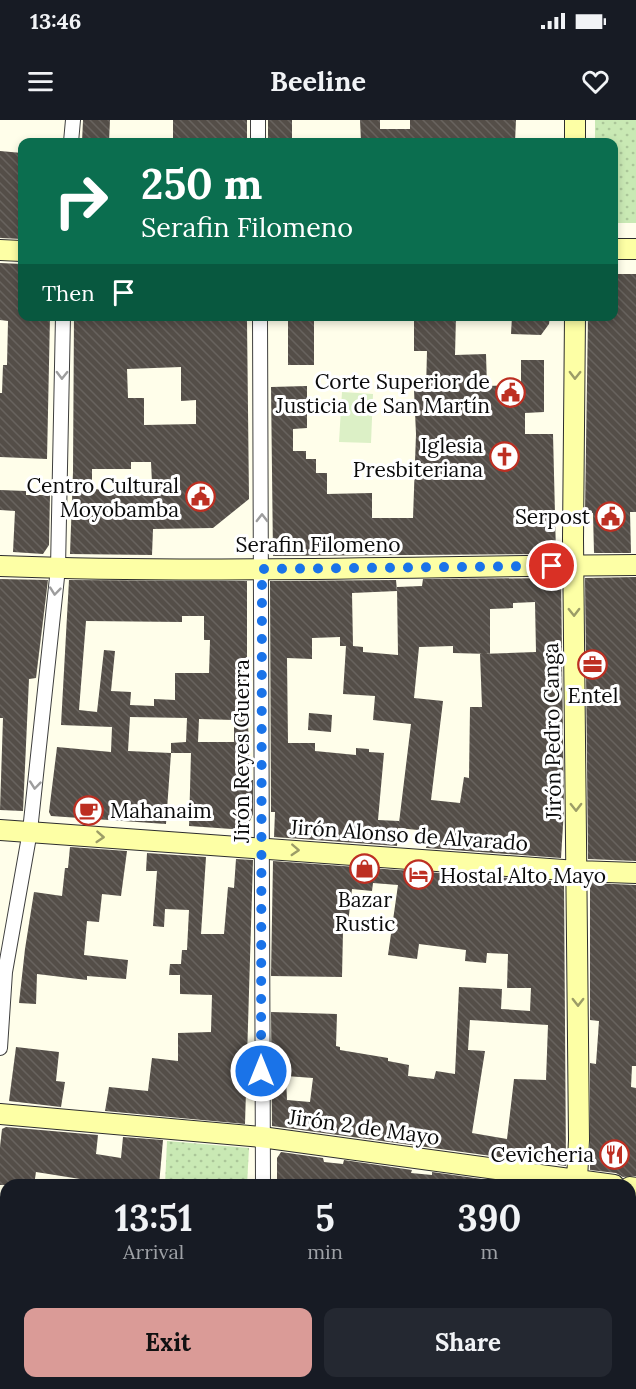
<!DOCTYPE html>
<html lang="en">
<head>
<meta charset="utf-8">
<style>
	:root { --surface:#171b24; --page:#242831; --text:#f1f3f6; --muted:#9ea1a6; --accent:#da9b97 }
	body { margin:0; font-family:Lora,serif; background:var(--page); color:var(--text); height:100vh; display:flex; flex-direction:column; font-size:22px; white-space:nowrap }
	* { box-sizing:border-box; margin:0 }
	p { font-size:20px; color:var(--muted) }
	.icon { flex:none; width:33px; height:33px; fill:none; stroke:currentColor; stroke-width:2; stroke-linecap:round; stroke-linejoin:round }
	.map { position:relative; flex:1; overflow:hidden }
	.sheet { position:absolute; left:0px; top:1059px; width:636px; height:210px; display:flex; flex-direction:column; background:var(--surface); border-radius:18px 18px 0 0; box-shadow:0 3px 9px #0003 }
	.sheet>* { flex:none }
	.guide { position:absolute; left:18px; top:18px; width:600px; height:183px; border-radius:12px; box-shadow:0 3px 9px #0003; background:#0b6e4f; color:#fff; overflow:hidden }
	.pin { position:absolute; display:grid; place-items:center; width:51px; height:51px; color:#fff; margin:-26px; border:3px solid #fff; border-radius:50%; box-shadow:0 2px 6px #0007 }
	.me { position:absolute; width:66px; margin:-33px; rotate:0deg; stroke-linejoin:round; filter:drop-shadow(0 0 4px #0008) }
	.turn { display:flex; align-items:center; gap:21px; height:126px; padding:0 24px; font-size:27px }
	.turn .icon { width:78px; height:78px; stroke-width:2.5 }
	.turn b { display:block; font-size:42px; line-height:51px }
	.then { display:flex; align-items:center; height:57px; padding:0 24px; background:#0003; gap:12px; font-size:22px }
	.eta { display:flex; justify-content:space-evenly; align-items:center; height:102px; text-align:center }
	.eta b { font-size:36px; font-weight:700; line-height:42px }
	.action { display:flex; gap:12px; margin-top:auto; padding:12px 24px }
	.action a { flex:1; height:69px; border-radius:12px; background:var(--accent); color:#111; font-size:24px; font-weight:700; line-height:69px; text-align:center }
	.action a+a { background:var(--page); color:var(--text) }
	.status { display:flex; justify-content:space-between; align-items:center; height:42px; padding:0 30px; background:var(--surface); direction:ltr }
	.status svg { height:16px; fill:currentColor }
	header { display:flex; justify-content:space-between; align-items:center; height:78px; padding:0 24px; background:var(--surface); font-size:27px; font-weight:700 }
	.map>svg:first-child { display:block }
	.park { fill:url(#park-dots) }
	.pitch { fill:#dcf0c6 }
	.building { fill:url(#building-back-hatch); fill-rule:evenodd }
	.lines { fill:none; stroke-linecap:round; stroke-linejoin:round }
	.street-casing { stroke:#3e3e3e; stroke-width:16 }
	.secondary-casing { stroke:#2d2d2d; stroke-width:22 }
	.street { stroke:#fff; stroke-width:14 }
	.secondary { stroke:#fdffa5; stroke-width:20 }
	.oneway { stroke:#9d9d9d }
	.oneway2 { stroke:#9c9d67 }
	.route { stroke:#1a73e8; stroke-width:10; stroke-dasharray:0 18 }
	.labels { text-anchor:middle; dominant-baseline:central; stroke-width:6; stroke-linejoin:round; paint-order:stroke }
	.poi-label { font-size:21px; fill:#0b0b0b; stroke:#fff; text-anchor:end }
	.street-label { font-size:21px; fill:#0b0b0b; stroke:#fff }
</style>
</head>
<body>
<div class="status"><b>13:46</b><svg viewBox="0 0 49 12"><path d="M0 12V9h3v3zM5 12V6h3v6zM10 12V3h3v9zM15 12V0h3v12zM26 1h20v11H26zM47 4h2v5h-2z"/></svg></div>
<header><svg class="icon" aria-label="menu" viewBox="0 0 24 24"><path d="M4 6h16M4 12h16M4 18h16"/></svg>Beeline<svg class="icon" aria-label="heart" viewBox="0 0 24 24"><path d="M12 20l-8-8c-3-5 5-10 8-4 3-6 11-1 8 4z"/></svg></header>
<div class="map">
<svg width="636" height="1269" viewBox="0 0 636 1269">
	<defs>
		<pattern id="park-dots" width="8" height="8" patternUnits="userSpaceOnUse" patternTransform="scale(1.5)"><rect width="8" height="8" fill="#c9e9b4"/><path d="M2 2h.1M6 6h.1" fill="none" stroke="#abc699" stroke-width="1.8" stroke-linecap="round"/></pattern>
		<pattern id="building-back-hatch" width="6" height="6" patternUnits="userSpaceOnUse" patternTransform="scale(1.5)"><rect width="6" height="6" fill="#544e48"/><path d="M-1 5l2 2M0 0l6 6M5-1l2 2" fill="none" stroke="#68635e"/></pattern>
	</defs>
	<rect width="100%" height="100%" fill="#fffeea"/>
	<path class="park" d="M595,0h41v103h-22v-81h-19z
		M167,1021l82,7 -2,37h-82z"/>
	<path class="pitch" d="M342,272l31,2 -2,49 -32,-1z"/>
	<path class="building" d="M83,0h27l-1,22h-27z
		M173,0h74v22h-38l1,-2 -37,-1z
		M268,0h24v22h-24z
		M360,0h20v9h30v-9h106l-1,22h-154z
		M0,31l22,2v86l-22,-1z
		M0,143l22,1v52h28l-3,143 -47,-2v-64h2l1,-28h4l1,-44 -8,-1z
		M614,154h22v238h-6l1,41h-37l-1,-40h-8l3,-197h26z
		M74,196h170v5h3l2,178 -36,29 -60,1 -1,26 -82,-1 3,-82zM181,247v34l15,-1v24l-52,1v-27h-16l-1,-29zM131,342h20l1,21 -24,1v7l-36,-2v-20h39z
		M288,196h26v49h-26z
		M414,196h42l-1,39 31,-1 1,32 34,-1v-25h23v52l-19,1v21h28l3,120 -283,2 -2,-169 36,-1v42l-14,1v22h13v8h10v14h11v21l45,-1v25h41l3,-84 -2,-44h12l1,-39h-13z
		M512,196h38l-1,8 -8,11 -30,-1z
		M0,370l26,1v4h24l-1,50 -6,9 -30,-2 2,-41 -15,-1z
		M636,457v284l-48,-2 -3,-281z
		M561,458l3,231 -3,49 -135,-10 2,-17 -30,-3 -1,18 -123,-9 1,-25h-4l-1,-231 126,-1 1,11 -45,2 1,53 10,1v5l35,3 -1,-68 25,-1 1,-7zM535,482l1,50 -56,2 2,53h-12l-1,71 -5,-1 -4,26 -29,-3 12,-99 -29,-3 5,-51 34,-1v7l37,1v-45l23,-1v-5zM340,517v9h6l-3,48 32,2 -2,24 38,4 -12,99v-2l-21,-1 6,-67 -15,-1v-3l-13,-1v7l-41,-4v-8h-27l-1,-85 25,1v-21z
		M0,459l48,1 -12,98 -7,1 -6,132 -23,-1 3,-92h-3z
		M69,460l178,1v110l3,89h3v34l-7,16 -57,-4 2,-73h-20l-5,71 -115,-8 -2,-4 8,-65 54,5 1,-25 -51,-2zM182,496h22v24h6l-1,33h-34v27l-21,-1v7l-24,-1 1,-13 -20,-1 4,-40 -11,-1 -7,62 -18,-2 7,-89 96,1zM130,597l57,1 -1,24 -15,1v10l-43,-2zM199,599l35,1v22h-36z
		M309,593l23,2 -1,17 -23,-2z
		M70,727l57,4 -6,45 -19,-2 -3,28 -12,-1 -3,34 44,5 -2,19 -39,-3v4l-50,-6 -1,30 -17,-1 6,-54 9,-57 28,4 3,-28h3z
		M147,733l59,4 -5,77h23l4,-47 6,1 2,-29 17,1 -8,264 -140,-13 4,-24 39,4 4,-33 26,3v-28l33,-1 1,-37 -32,-1v-19h-11l1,-11h11l1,-14h5l2,-40 -24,-1 -1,18 -11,-1 4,-55h-11z
		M273,741l291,21 2,284 -294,-40 -1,-114 66,2 -1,32 4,1v3l48,8v3l21,4 -1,11 26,3 2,-8 19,3 4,-87 43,2 -1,20 29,2 1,-23h-24l1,-34 -21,-1 -1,10 -21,-2 1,-11 -47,-6 -2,15 -29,-4 10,-70 -25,-2 -1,8 -20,-2 -5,43 -4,-1 -1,46 -71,-1zM470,900l78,5 -2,55 -32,-1 -7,60 -35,-6 13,-82 -17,-1zM286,956l27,2 -3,24 -23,-2z
		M590,763l46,2v181h-4l-1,21 5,1v88l-13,1 -7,-4 -26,-3v-107l6,1 3,-43 -9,-1z
		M16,927l43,5 -3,29 9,1 -4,25 -52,-6z
		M6,1007l92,8 -2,19 25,4 2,-21 40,3 -4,45h-41l-82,-13 -2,13h-34v-38l2,-18z
		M281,1032l42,6 1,4 19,2 1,-4 68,10 -1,3 21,2v-3l93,13h-248v-27z"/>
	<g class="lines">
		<defs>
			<path id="street" d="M258,0v22
				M71,22l2,-22
				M260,196l3,869
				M0,928l5,-76 25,-141 28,-263 5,-252
				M267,1263v6
				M543,1269l2,-6"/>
			<path id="secondary" d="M575,0v22
				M614,129h22
				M0,130l22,1
				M575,196l-2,223 6,601 -2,40
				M0,446c212,8 424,0 636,-1
				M0,710l577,41 59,2
				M0,994l261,23 353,48
				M630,1067l6,1"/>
		</defs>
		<use href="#street" class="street-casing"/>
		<use href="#secondary" class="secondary-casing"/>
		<use href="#street" class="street"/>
		<use href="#secondary" class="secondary"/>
	</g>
	<defs><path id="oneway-chevron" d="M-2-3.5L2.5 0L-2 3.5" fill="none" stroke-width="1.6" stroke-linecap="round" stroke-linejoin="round" transform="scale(1.5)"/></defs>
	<g class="oneway">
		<use href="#oneway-chevron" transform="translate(62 255) rotate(91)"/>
		<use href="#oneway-chevron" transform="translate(262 398) rotate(-90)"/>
		<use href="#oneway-chevron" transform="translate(55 471) rotate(96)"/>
		<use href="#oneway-chevron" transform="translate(35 665) rotate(96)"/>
	</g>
	<g class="oneway2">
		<use href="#oneway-chevron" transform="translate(575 255) rotate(91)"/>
		<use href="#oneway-chevron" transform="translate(574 492) rotate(89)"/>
		<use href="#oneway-chevron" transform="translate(576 687) rotate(89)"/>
		<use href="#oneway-chevron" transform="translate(100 717) rotate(4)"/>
		<use href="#oneway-chevron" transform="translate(295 730) rotate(3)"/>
		<use href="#oneway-chevron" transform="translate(578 882) rotate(90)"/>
	</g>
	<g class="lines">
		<path class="route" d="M261,951l1,-502 290,-3"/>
	</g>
	<defs>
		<symbol id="civic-ring" viewBox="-11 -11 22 22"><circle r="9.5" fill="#fff" stroke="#bd2f22" stroke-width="1.5"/><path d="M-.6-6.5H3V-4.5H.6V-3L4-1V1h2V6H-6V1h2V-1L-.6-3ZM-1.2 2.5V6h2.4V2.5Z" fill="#bd2f22"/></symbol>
		<symbol id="church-ring" viewBox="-11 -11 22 22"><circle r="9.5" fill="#fff" stroke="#bd2f22" stroke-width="1.5"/><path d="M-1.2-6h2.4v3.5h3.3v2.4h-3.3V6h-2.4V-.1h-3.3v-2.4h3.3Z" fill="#bd2f22"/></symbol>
		<symbol id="office-ring" viewBox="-11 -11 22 22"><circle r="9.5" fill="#fff" stroke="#bd2f22" stroke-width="1.5"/><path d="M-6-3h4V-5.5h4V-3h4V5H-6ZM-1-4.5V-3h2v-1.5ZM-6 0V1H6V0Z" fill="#bd2f22"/></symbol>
		<symbol id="cafe-ring" viewBox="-11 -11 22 22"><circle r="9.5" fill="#fff" stroke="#bd2f22" stroke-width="1.5"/><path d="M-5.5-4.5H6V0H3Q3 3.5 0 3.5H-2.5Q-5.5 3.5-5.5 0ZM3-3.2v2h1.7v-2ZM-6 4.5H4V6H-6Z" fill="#bd2f22"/></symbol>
		<symbol id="shop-ring" viewBox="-11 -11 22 22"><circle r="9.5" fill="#fff" stroke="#bd2f22" stroke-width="1.5"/><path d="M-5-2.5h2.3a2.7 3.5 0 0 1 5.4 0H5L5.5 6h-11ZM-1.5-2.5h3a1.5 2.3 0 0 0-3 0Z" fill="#bd2f22"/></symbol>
		<symbol id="hotel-ring" viewBox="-11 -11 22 22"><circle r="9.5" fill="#fff" stroke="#bd2f22" stroke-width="1.5"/><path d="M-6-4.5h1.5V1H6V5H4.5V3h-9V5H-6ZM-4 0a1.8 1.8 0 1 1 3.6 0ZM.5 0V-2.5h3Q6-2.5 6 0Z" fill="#bd2f22"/></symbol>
		<symbol id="restaurant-ring" viewBox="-11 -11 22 22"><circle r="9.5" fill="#fff" stroke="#bd2f22" stroke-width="1.5"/><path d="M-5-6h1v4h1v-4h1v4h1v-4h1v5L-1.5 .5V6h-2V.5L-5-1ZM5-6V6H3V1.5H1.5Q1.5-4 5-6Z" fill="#bd2f22"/></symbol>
	</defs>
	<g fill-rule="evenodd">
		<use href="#civic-ring" x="494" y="256" width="33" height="33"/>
		<use href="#church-ring" x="488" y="320" width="33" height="33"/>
		<use href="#civic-ring" x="184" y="360" width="33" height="33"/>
		<use href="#civic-ring" x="594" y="380" width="33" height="33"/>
		<use href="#office-ring" x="576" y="528" width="33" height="33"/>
		<use href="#cafe-ring" x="72" y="674" width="33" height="33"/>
		<use href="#shop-ring" x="348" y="732" width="33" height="33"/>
		<use href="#hotel-ring" x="402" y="738" width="33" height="33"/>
		<use href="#restaurant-ring" x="598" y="1018" width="33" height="33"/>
	</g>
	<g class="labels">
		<g class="poi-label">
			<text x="490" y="261">Corte Superior de<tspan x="490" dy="24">Justicia de San Martín</tspan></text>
			<text x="483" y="325">Iglesia<tspan x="483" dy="24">Presbiteriana</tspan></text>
			<text x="179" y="365">Centro Cultural<tspan x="179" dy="24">Moyobamba</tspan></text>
			<text x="590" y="396">Serpost</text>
			<text x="593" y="575" text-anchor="middle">Entel</text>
			<text x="110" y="690" text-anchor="start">Mahanaim</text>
			<text x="440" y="755" text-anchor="start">Hostal Alto Mayo</text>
			<text x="365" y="779" text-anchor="middle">Bazar<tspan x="365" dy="24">Rustic</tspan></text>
			<text x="594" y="1034">Cevicheria</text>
		</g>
		<g class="street-label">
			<text x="318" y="424">Serafin Filomeno</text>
			<text transform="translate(552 611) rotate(-91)">Jirón Pedro Canga</text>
			<text transform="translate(241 631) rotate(-90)">Jirón Reyes Guerra</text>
			<text transform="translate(409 715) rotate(4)">Jirón Alonso de Alvarado</text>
			<text transform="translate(364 1007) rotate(8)">Jirón 2 de Mayo</text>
		</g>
	</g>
</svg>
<div class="pin" style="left:552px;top:446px;background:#d93025"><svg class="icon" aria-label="arrive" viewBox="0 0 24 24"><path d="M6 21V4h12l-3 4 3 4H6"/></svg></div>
<svg class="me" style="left:261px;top:951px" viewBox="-20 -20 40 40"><circle r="17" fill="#1a73e8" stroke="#fff" stroke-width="3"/><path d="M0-11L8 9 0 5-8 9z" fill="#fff"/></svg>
<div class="guide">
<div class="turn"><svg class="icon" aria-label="right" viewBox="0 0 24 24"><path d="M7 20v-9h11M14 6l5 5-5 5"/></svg><div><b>250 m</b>Serafin Filomeno</div></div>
<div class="then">Then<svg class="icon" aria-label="arrive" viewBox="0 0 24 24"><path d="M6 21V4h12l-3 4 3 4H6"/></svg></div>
</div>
<section class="sheet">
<div class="eta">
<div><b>13:51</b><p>Arrival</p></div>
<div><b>5</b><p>min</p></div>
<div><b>390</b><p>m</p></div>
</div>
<div class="action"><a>Exit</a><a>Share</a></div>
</section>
</div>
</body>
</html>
